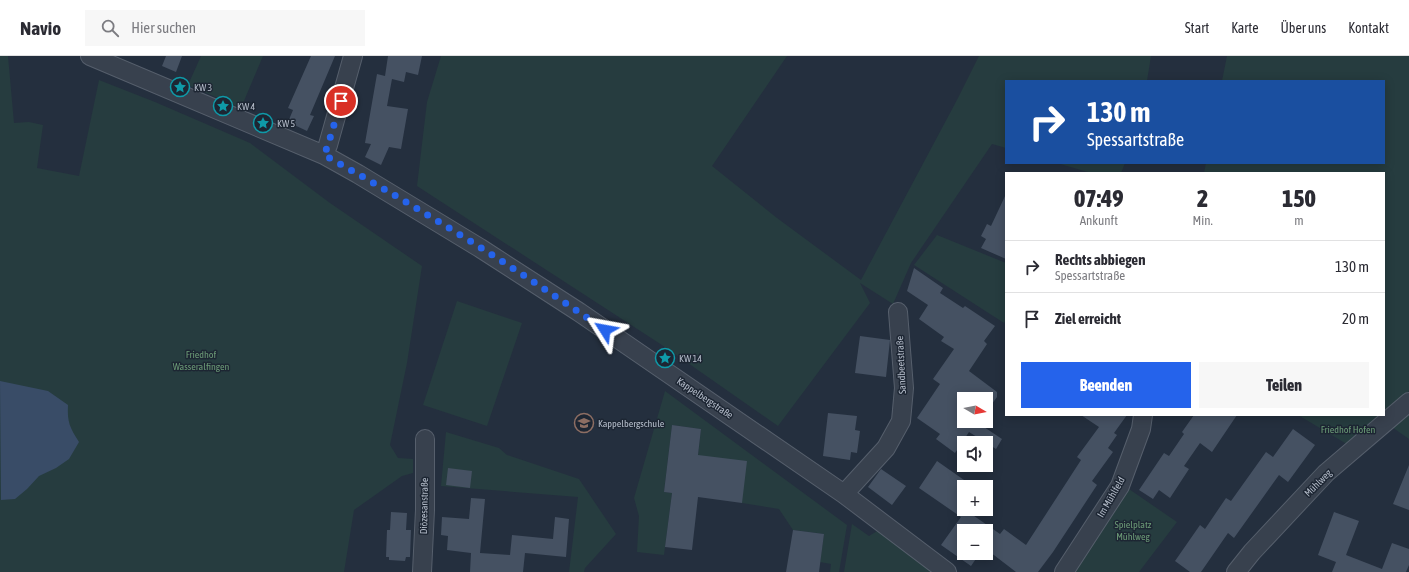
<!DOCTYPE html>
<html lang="de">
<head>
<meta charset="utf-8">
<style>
	:root { --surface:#fff; --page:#f7f7f7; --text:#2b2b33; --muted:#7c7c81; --line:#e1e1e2; --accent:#2563eb }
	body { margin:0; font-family:"Asap Condensed",sans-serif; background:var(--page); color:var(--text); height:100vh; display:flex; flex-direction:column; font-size:15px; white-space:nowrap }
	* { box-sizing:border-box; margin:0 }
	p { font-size:13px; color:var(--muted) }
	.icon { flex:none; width:22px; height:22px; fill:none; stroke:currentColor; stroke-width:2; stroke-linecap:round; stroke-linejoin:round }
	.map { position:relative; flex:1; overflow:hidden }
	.details { position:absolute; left:1005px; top:116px; width:380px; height:244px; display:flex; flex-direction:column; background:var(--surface); border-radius:0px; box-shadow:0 2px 10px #0003 }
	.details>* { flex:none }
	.hud { position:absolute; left:1005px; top:24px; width:380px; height:84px; border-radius:0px; box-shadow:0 2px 10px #0003; background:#1a4fa0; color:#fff; overflow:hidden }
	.needle { width:26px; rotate:100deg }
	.fabs { position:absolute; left:957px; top:336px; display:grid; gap:8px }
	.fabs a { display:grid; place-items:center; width:36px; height:36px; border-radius:0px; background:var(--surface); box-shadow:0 2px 10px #0003; font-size:20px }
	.pin { position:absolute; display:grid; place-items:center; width:34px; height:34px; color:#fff; margin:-17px; border:2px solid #fff; border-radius:50%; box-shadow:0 1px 4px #0007 }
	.me { position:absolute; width:44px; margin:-22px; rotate:304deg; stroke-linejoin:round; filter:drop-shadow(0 0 3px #0008) }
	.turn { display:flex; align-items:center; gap:14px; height:84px; padding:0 16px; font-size:18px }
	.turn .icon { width:52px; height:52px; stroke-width:2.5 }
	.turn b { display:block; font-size:28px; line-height:34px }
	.eta { display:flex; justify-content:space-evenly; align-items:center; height:68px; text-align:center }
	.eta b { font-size:24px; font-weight:800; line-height:28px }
	.cta { display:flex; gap:8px; margin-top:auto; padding:8px 16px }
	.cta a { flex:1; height:46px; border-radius:0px; background:var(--accent); color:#fff; font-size:16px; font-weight:800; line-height:46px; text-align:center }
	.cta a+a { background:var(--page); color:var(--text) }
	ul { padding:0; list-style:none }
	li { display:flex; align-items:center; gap:12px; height:52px; padding:0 16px; border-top:1px solid var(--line) }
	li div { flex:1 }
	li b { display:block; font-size:15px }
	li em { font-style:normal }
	header { display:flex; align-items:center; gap:24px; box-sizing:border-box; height:56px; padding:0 20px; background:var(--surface); border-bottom:1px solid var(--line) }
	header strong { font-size:19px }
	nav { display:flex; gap:22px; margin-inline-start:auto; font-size:14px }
	.search { width:280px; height:36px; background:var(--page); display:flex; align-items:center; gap:10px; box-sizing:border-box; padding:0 14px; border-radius:0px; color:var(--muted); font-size:15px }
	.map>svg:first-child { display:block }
	.green { fill:#263c3f }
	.water { fill:#394c67 }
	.building { fill:#455162 }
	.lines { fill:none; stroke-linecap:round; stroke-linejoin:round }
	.minor-casing { stroke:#565f6c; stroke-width:20 }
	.minor { stroke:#38414e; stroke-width:18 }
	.route { stroke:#2563eb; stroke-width:7; stroke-dasharray:0 12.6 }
	.labels { text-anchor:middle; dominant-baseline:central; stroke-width:3; stroke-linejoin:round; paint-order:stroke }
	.poi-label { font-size:10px; fill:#b4bcc9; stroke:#1d2633; text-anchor:start }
	.park-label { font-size:10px; fill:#6b9a76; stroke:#1d2633 }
	.street-label { font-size:10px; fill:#b4bcc9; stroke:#1d2633 }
</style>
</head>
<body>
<header>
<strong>Navio</strong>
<div class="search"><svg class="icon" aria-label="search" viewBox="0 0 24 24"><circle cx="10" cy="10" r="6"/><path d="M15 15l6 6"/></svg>Hier suchen</div>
<nav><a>Start</a><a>Karte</a><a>Über uns</a><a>Kontakt</a></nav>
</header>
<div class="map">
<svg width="1409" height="516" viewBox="0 0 1409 516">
	<rect width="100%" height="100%" fill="#242f3e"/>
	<path class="green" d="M0,0h8l6,67 15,-1 14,3 -6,43 42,8 20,-96 56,22 95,41 80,60 92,63 -15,97 -17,82 8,13 15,1v14l-11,3 -48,34 -10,62h-344z
		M201,0h62l-22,52 -53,-23z
		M441,0h346l-75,110 65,52 84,62 97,-182 21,-42h172l-4,25h-141v67l-14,-4 -81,119 -18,41 -33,-21 10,20 -92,123 -113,-79 -248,-161 10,-84z
		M1227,0h182v335l-25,24v-242h-180l2,-10h178v-82h-162z
		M1057,107h68l-4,10h-30z
		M937,179l69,28v57l-2,3 -90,-58z
		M457,245l65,22 -35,103 -64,-21z
		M665,335l182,134 -8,47h-9l1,-8 -11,-2 4,-28 -31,-4 -14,-21 -37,-6 -44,-48 3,-26 -29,-4 -8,67 8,1 -8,62 -27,-3 2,-36 -5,-18z
		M1409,353v30l-20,-14z
		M1298,359h86l-34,31z
		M446,376l53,16 8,7 72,24 37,55 -31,34 -1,4h-15l9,-75 -137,-11z
		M1126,431l51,35 -38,50h-67z
		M852,468l17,12 15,-9 58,45h-98z"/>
	<path class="water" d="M0,325l48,10 20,14c-1,17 2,23 11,37l-10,17 -13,9 -17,8 -12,13 -12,10 -14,1z"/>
	<path class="building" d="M166,0h16l-6,16 -14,-6z
		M311,0h24l-25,59 4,1 -7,15 -19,-9 5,-12 -5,-2z
		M388,0h34l-4,19 -12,-3 -2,10 -12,-3 -5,27 21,3 -7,40 -12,-2 -8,18 -16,-8 6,-13 -6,-1 12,-69 8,2z
		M1006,138v65l-25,-11 5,-9 -5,-3 6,-12 4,2z
		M914,212l29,20 -3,5 23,15 2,-2 30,20 -11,15 3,3 -18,27 28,21v5l-11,15v-13h-22v22h15l-1,2 24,16 -6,10 -27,-17 -14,21 -19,-14 4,-5 -23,-16 23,-34 -7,-5 21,-30 -13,-8 3,-4 -25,-18 9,-14 -21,-14z
		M860,280l30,4 -4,37 -31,-4z
		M828,357l29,3 -2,14 5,1 -3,22 -6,-1 -1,8 -27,-4z
		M1081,359h46l-13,18 3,2 -9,13 5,4 -21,29 5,4 -44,67 -15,20h-22l-30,-23v-18h-22v22h16l-9,13 -30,-21 20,-28 -42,-29 18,-27 37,26h-10v22h4l-1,2 33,23 4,-5 22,16 55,-85 -4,-3 22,-30z
		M1194,359h43l-25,37 -12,-9 -16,23 5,3 -19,29 -11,-8 -6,9 -14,-9 25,-37 5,3 15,-22 -2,-2z
		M672,369l29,4 -3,26 49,6 -5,42 -44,-6 -6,53 -27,-3 7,-54 -8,-1z
		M1293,373l22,16 -27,37 -9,-7 -45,63 -6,-5 -27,39h-11l-15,-11 25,-36 5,4 21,-31 5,3 35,-49 7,5z
		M1409,409v45l-16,-6z
		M448,412l24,3 -2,17 -24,-3z
		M881,413l25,17 -14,19 -24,-18z
		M471,442l14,1 -5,54 30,2 2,-20 41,4 2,-22 14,2 -3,38 -41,-4 -2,19h-53l1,-19 -24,-3 1,-14 -7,-1 1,-18 27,2z
		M391,456l16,1 -1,17h5l-1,27h-4l-1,4 -16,-1v-3h-3l1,-27h3z
		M1334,456l25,9 -13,34 36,14 10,-26 17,6v16l-3,7h-74l4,-10 -18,-7z
		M793,474l31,4 -5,38h-33z"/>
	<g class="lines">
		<defs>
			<path id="minor" d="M90,0l234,99 34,19 122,74 99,64 265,182 103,78
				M324,99l4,-10 25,-89
				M844,438l42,-46 15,-27 3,-33 -6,-76
				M422,516l3,-62v-71
				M1064,516l56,-86 21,-57 2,-14
				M1236,516l16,-20 74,-79 83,-71"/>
		</defs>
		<use href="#minor" class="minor-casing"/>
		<use href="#minor" class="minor"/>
	</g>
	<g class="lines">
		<path class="route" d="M341,45l-13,44 -4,10c96,53 190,112 281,175"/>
	</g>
	<defs>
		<symbol id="sight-ring" viewBox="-11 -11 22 22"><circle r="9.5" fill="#1d2633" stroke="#0f9aa8" stroke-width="1.5"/><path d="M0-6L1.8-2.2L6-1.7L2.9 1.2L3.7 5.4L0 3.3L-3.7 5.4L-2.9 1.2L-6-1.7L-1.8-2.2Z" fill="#0f9aa8"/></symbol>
		<symbol id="school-ring" viewBox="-11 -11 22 22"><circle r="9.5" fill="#1d2633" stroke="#8d6e63" stroke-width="1.5"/><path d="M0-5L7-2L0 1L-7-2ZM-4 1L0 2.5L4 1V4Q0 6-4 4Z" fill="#8d6e63"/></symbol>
	</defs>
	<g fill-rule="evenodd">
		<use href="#sight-ring" x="169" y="20" width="22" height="22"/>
		<use href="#sight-ring" x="212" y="39" width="22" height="22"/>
		<use href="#sight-ring" x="252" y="56" width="22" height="22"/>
		<use href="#sight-ring" x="654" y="291" width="22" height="22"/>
		<use href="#school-ring" x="573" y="356" width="22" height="22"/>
	</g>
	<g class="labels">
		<g class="poi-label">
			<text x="194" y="31">KW 3</text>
			<text x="237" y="50">KW 4</text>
			<text x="277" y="67">KW 5</text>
			<text x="679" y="302">KW 14</text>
			<text x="598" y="367">Kappelbergschule</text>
		</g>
		<g class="park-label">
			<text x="201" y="298">Friedhof<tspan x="201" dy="12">Wasseralfingen</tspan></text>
			<text x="1348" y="373">Friedhof Hofen</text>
			<text x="1133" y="468">Spielplatz<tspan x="1133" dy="12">Mühlweg</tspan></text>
		</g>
		<g class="street-label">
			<text transform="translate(901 309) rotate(-93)">Sandbeetstraße</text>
			<text transform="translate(705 342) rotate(34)">Kappelbergstraße</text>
			<text transform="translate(1318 427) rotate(-45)">Mühlweg</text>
			<text transform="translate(1111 441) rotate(-60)">Im Mühlfeld</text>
			<text transform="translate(424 450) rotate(-89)">Diözesanstraße</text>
		</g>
	</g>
</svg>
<div class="fabs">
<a><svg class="needle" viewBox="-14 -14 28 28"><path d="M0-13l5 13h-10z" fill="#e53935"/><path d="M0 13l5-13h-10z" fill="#7c7c81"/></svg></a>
<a><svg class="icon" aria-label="sound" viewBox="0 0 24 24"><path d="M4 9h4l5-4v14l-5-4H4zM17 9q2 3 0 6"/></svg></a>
<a>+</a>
<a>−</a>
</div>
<div class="pin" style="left:341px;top:45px;background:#d93025"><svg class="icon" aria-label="arrive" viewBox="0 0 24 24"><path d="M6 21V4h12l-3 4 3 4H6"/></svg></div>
<svg class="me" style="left:605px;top:274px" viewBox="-20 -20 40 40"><path d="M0-17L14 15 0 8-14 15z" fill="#2563eb" stroke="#fff" stroke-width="4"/></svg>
<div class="hud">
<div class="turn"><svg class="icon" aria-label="right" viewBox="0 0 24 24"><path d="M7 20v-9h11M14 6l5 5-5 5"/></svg><div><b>130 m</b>Spessartstraße</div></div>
</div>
<section class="details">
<div class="eta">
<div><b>07:49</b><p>Ankunft</p></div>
<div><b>2</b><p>Min.</p></div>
<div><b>150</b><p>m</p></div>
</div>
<ul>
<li><svg class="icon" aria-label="right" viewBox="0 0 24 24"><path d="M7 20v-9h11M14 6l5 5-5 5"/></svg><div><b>Rechts abbiegen</b><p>Spessartstraße</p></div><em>130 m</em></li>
<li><svg class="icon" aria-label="arrive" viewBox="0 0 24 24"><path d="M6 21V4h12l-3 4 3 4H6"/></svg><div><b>Ziel erreicht</b></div><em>20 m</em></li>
</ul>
<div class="cta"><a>Beenden</a><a>Teilen</a></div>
</section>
</div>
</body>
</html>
